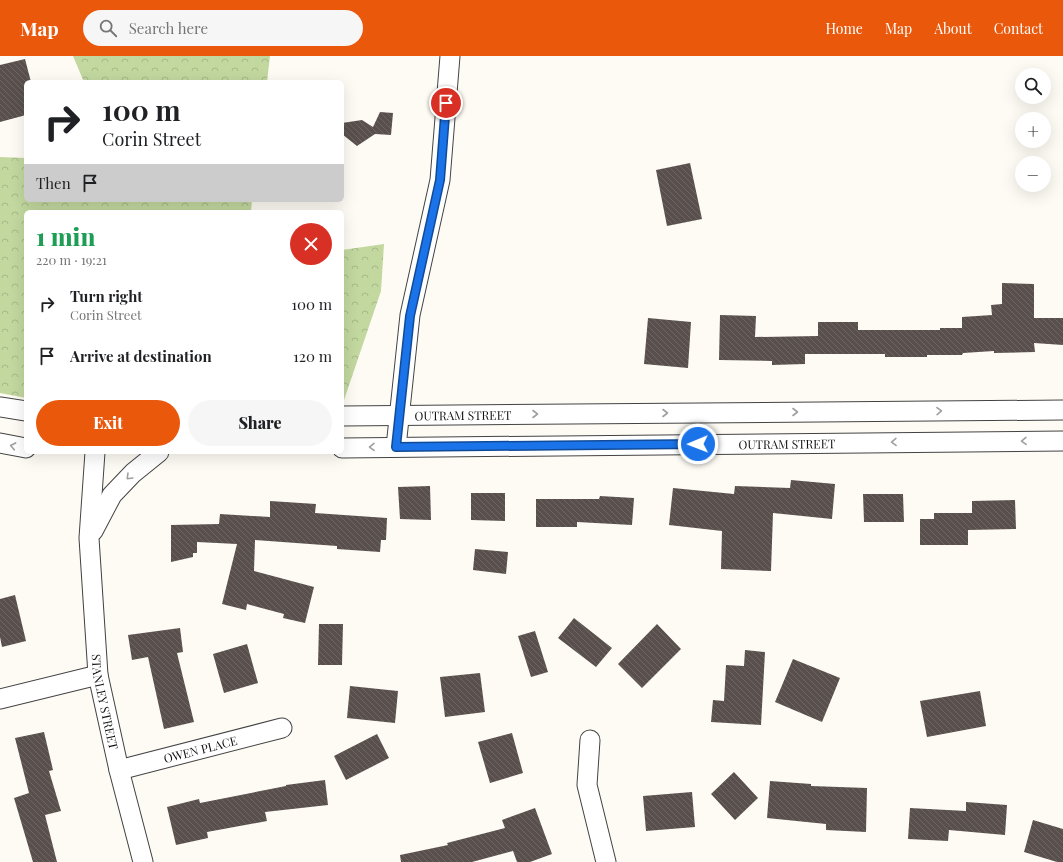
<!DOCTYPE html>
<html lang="en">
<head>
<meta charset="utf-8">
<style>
	:root { --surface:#fff; --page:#f6f6f6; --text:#202124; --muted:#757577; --accent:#ea580c }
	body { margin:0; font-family:"Playfair Display",serif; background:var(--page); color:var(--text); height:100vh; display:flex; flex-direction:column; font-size:15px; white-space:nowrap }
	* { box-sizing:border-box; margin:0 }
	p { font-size:13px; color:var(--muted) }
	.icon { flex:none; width:22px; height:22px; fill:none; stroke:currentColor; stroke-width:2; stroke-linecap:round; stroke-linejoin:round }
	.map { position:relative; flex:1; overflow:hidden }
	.side { position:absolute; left:24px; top:154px; width:320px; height:244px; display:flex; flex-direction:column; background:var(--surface); border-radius:6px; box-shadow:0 4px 16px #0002 }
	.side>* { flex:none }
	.hud { position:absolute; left:24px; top:24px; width:320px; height:122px; border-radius:6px; box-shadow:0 4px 16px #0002; background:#fff; color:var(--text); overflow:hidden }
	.controls { position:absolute; left:1015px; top:12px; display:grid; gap:8px }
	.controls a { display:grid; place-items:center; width:36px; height:36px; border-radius:50%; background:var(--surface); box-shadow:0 4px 16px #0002; font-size:20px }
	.pin { position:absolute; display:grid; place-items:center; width:34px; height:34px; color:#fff; margin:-17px; border:2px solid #fff; border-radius:50%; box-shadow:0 1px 4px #0007 }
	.me { position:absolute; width:44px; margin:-22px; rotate:269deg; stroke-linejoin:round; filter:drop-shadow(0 0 3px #0008) }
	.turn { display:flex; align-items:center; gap:14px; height:84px; padding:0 12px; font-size:18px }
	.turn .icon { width:52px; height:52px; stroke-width:2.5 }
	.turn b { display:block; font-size:28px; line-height:34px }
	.then { display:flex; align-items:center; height:38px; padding:0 12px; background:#0003; gap:8px; font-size:15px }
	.round { display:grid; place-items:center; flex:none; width:42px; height:42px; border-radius:21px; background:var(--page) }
	.head { display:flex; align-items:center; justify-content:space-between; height:68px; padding:0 12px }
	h1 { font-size:24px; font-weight:800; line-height:30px; color:#1e9e55 }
	.action { display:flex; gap:8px; margin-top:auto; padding:8px 12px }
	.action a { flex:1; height:46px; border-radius:24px; background:var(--accent); color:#fff; font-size:16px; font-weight:800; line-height:46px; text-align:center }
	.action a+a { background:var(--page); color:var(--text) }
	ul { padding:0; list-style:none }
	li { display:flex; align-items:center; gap:12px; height:52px; padding:0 12px }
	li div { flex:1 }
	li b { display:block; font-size:15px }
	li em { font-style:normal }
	header { display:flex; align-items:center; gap:24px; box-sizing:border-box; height:56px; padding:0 20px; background:var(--accent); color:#fff }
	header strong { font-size:19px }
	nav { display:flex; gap:22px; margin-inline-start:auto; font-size:14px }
	.search { width:280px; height:36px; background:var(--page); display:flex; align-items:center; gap:10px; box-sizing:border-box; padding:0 14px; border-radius:22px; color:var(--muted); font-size:15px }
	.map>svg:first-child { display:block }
	.forest { fill:url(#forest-crowns) }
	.building { fill:url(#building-back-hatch) }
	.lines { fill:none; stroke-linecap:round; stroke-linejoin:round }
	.minor-casing { stroke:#434343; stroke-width:21 }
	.minor { stroke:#fff; stroke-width:19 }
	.oneway { stroke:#9f9f9f }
	.route-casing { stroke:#114b97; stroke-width:10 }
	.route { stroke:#1a73e8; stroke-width:7 }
	.labels { text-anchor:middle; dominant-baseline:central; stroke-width:4; stroke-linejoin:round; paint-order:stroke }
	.street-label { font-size:12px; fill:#101010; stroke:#fff }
</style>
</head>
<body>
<header>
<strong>Map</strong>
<div class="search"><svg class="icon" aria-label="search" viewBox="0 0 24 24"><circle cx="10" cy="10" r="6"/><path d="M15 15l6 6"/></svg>Search here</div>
<nav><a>Home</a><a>Map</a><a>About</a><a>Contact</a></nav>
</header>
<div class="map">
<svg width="1063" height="806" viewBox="0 0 1063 806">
	<defs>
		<pattern id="forest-crowns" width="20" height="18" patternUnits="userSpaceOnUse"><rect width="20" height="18" fill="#c2d89f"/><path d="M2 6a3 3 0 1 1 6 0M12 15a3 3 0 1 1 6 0" fill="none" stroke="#a6b888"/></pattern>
		<pattern id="building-back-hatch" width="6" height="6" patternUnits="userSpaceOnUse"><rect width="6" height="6" fill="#59504d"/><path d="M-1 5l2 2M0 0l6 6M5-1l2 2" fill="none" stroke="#6c6562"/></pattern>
	</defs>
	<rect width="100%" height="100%" fill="#fefbf4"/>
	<path class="forest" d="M73,0h197l-3,26h-183z
		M0,101l26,1v42h226l-1,12h-225v186l-26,-5z
		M384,188l-3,47 -37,109h-2v-150z"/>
	<path class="building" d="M25,3l6,23h-5v33l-26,7v-57z
		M380,56l13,1 -2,22 -16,-1 -18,12 -15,-12v-11l20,-3 11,7z
		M690,107l12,56 -35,7 -11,-56z
		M1002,227l32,1v34h29v27l-29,-2 1,9 -41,1v-2l-31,2 -1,2h-35v2h-42v-3h-80v10l-33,1v-4l-53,-1 1,-45 36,1 -1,21 63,-1v-14h40v8h82v-2h22v-11l30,-2 -1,-10 11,-1z
		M648,262l43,4 -3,46 -44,-4z
		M791,424l44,4 -3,35 -59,-6 -2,58 -50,-2 1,-38 -53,-6 4,-37 61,6 1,-8 55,2z
		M430,430l1,34 -31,-1 -2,-32z
		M471,437h34v28l-34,-1z
		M863,438h40l1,28h-40z
		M600,440l34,2 -2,27 -55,-3v5h-41v-28h63z
		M1015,444l1,29 -48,1v15h-48v-26h14v-6h38v-12z
		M270,445l46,3 -1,9 72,5 -1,22h-5l-1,12 -43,-3v-3l-82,-6 -1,31 60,16 -9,36 -22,-5 1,-4 -37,-10 -1,6 -24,-6 15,-60 -40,-2v11h-4v4l-22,5v-37l48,-1 1,-10 50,3z
		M475,493l33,3 -2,22 -33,-4z
		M15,539l11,46 -24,6 -2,-10v-38z
		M574,562l38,30 -16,19 -38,-29z
		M319,568h24l-1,41h-24z
		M657,568l24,25 -39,39 -24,-24z
		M180,572l3,24 -6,1 17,69 -30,7 -16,-72 -16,3 -4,-25z
		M535,575l13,41 -17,5 -13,-41z
		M247,588l11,39 -34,10 -11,-39z
		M745,594l20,2 -4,73 -50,-3 2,-22 11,1 2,-36 18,1z
		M793,603l47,19 -18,44 -47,-20z
		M480,617l5,39 -40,5 -5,-40z
		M350,630l48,5 -3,32 -48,-5z
		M980,635l6,35 -59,11 -7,-36z
		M44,676l9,38 -4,1 12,40 -16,4 12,47h-24l-19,-64 15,-5 -14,-55z
		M512,677l11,40 -33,10 -12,-41z
		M377,678l12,24 -43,22 -12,-24z
		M734,716l24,26 -23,22 -24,-26z
		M325,724l3,25 -63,7 2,9 -60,11 1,6 -32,7 -9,-38 32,-8 1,4 86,-17v-1z
		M770,725l41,3v2l56,2 -1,44 -40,-2v-6l-59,-6z
		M692,736l3,35 -49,4 -3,-35z
		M966,746l41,3 -2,30 -56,-5 -1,11 -40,-2 2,-31 56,3z
		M535,752l17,46 -22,8h-13l-4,-11 -41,11h-71l-1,-7 48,-10 -1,-2 58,-15 -3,-8z
		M1033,764l30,9v33h-6l-33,-10z"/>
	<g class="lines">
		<defs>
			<g id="minor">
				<path d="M0,351l26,4"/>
				<path id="s1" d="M342,360l721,-6"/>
				<path d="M0,387l26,5"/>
				<path d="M396,391l14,-132 30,-135 10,-124"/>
				<path id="s2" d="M342,392l721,-7"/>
				<path id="s3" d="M95,396l-6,86 9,137 21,95 24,92"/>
				<path d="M93,475l19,-36 21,-22 26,-21"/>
				<path d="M0,643l98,-24"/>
				<path d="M590,684l-3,45 19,77"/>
				<path id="s4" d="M119,714l163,-42"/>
			</g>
		</defs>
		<use href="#minor" class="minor-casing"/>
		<use href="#minor" class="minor"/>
	</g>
	<defs><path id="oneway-chevron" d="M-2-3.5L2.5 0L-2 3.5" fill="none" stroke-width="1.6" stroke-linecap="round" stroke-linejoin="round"/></defs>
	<g class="oneway">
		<use href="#oneway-chevron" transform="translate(939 355) rotate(-1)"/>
		<use href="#oneway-chevron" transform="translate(795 356)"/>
		<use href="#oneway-chevron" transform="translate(665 357)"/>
		<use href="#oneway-chevron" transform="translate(535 358)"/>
		<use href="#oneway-chevron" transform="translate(1024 385) rotate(179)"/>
		<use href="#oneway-chevron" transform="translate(894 386) rotate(179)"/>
		<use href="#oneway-chevron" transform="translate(13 390) rotate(-169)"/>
		<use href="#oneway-chevron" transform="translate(372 391) rotate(179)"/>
		<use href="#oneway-chevron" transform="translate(129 421) rotate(135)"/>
	</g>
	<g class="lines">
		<defs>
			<path id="route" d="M446,47l-6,77 -30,136 -14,131 302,-3"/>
		</defs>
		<use href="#route" class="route-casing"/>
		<use href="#route" class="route"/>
	</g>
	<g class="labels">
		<g class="street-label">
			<text stroke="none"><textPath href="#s1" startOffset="121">OUTRAM STREET</textPath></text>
			<text stroke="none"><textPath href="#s2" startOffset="445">OUTRAM STREET</textPath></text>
			<text stroke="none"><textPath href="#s3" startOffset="251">STANLEY STREET</textPath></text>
			<text stroke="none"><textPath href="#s4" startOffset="84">OWEN PLACE</textPath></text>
		</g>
	</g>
</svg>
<div class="controls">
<a><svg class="icon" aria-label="search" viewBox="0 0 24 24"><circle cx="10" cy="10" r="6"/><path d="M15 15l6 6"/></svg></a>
<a>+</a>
<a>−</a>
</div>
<div class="pin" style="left:446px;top:47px;background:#d93025"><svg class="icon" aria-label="arrive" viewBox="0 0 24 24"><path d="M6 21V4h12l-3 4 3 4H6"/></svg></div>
<svg class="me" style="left:698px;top:388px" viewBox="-20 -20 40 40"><circle r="17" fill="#1a73e8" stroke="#fff" stroke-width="3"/><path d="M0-11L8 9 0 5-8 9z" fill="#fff"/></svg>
<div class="hud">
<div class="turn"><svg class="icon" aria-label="right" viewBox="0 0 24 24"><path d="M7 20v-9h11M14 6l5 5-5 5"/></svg><div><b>100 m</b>Corin Street</div></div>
<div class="then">Then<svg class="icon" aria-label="arrive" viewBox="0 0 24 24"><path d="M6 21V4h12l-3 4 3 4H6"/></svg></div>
</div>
<section class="side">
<div class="head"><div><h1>1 min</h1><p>220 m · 19:21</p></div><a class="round" style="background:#d93025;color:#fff"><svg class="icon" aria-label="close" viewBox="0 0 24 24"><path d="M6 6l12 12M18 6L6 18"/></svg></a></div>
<ul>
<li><svg class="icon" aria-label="right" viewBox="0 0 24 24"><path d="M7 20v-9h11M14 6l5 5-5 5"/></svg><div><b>Turn right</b><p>Corin Street</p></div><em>100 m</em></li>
<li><svg class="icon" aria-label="arrive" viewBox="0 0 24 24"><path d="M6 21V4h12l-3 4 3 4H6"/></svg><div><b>Arrive at destination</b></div><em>120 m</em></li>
</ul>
<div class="action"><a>Exit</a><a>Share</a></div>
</section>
</div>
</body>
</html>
